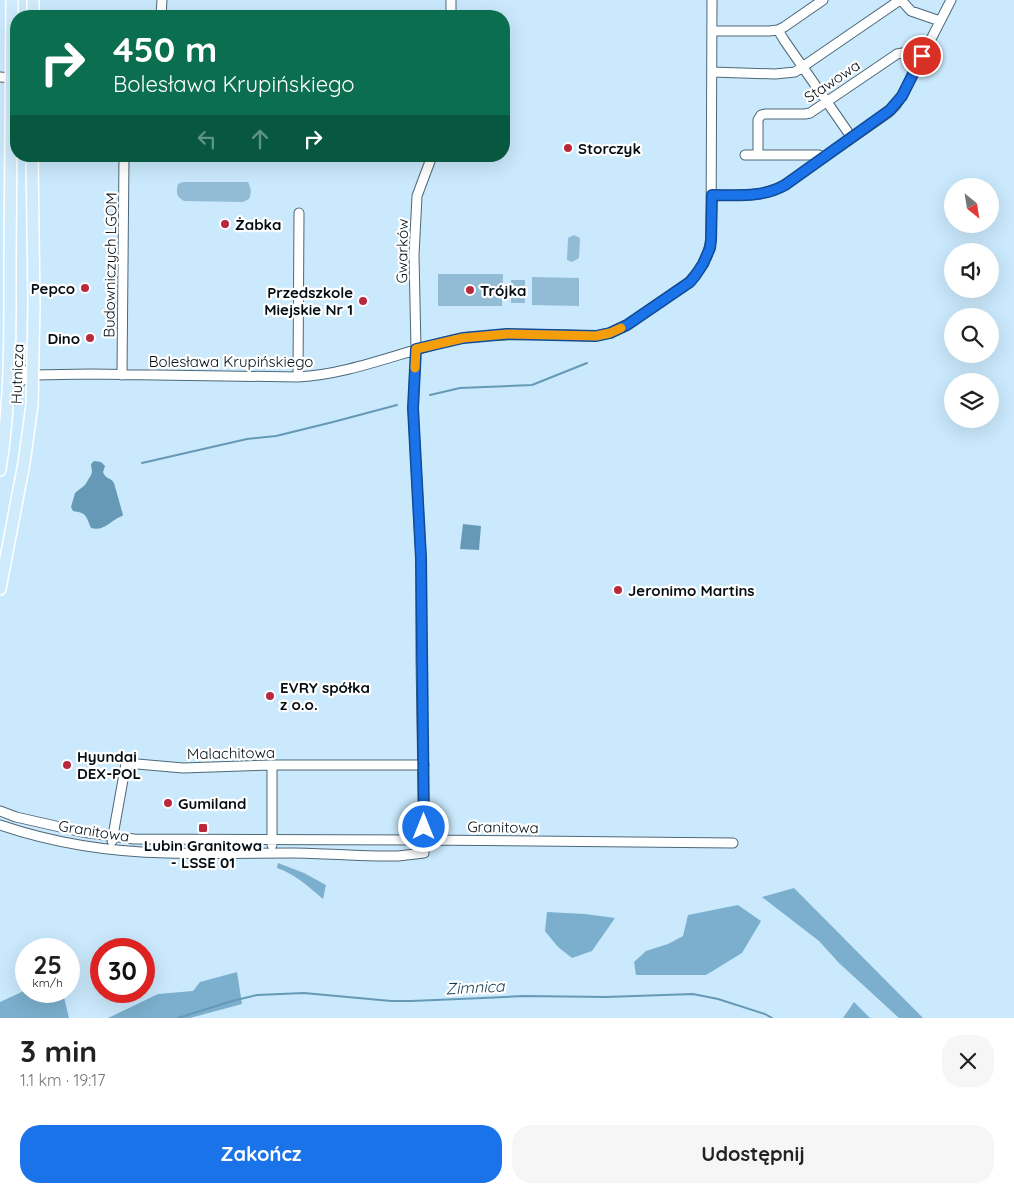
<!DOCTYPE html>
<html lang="pl">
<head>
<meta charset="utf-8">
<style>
	:root { --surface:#fff; --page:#f6f6f6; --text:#222; --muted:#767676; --accent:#1a73e8 }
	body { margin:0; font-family:Quicksand,sans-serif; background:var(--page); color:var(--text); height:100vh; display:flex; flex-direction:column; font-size:19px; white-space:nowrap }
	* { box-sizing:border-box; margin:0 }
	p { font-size:16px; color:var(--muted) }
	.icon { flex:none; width:28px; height:28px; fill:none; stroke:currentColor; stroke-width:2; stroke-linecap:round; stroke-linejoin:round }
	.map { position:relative; height:1018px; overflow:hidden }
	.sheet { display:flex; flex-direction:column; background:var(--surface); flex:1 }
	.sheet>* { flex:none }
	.banner { position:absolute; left:10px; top:10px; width:500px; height:152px; border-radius:20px; box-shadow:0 5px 20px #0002; background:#0b6e4f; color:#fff; overflow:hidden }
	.needle { width:32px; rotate:150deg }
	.tools { position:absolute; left:944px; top:178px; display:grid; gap:10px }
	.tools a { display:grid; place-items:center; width:55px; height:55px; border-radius:50%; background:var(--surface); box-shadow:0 5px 20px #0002; font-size:25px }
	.speed { position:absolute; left:15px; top:938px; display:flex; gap:10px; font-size:25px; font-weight:700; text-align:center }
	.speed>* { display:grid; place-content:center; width:65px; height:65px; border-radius:50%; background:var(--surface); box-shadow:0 5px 20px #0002; line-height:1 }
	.speed small { font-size:12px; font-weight:400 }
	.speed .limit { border:8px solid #d22; background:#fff; color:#111 }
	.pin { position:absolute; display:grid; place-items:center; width:42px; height:42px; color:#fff; margin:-21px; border:2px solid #fff; border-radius:50%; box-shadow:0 1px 5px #0007 }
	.me { position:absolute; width:55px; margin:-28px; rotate:0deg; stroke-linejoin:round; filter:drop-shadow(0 0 4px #0008) }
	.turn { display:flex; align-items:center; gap:18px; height:105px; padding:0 20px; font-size:22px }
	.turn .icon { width:65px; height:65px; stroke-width:2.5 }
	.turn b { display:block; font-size:35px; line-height:42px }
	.lanes { display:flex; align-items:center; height:48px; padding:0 20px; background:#0003; justify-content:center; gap:25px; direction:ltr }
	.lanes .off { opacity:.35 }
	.round { display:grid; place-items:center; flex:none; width:52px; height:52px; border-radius:20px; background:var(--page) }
	.head { display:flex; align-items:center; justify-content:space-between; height:85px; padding:0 20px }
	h1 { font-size:30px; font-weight:800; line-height:38px }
	.cta { display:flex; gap:10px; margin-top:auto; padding:10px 20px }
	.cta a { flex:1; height:58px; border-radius:20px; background:var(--accent); color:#fff; font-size:20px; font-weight:800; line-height:58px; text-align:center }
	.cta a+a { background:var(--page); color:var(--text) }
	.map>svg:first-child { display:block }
	.green { fill:#92bcd5 }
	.forest { fill:#7bafcd }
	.water { fill:#6699b6 }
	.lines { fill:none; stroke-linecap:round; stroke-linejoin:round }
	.stream { stroke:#6699b6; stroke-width:2 }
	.minor-casing { stroke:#4d6879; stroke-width:11 }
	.major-casing { stroke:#fff; stroke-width:14 }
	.minor { stroke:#fff; stroke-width:9 }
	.major { stroke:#d0ebfb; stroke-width:11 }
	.route-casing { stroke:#114b97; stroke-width:12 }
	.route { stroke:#1a73e8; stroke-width:9 }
	.slow { stroke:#f59e0b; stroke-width:9 }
	.poi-dot { fill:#b9283c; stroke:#fff; stroke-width:2 }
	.labels { text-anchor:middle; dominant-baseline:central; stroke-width:4.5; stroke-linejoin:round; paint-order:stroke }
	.street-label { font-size:15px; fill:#040d13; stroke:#fff }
	.poi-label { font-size:15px; font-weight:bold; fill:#040d13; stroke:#fff; text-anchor:start }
	.water-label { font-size:16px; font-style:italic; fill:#113b51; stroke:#fff }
</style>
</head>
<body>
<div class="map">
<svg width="1014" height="1018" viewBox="0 0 1014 1018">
	<rect width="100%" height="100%" fill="#cae9fc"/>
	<path class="green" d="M183,182h65c3,6 4,11 1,17l-6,3 -59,-1c-8,-4 -8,-9 -6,-17z
		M574,235l6,3 -1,20 -7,4 -5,-2 1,-22z
		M438,274h65l-1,32h-64z
		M532,277l47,1v28l-47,-1z
		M511,280h14v23h-14z"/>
	<path class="forest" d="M278,863l26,10 22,12 -3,14c-14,-12 -28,-25 -46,-31z
		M794,888l129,130h-24l-60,-55 -20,-22 -57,-44z
		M738,905l23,16 -19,32 -36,22h-70l-2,-13 12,-11 22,-7 15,-8 5,-21z
		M547,912l38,2 30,4 -23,33 -20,7 -14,-11 -13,-16z
		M237,972l5,32 -52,14h-82l50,-24 35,-3 7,-9z
		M26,990v1h35l2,2 6,25h-69v-16z
		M854,1002l16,16h-27z"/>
	<path class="water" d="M94,461l7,1 4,4 -2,6c3,8 8,5 11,11l9,32 -1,1c-11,4 -18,16 -31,12 -5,-12 -4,-15 -18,-17l-2,-4 4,-14 10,-8 6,-10 1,-3 -1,-8z
		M463,524l18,2 -2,24 -19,-1z"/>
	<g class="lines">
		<path class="stream" d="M430,395l30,-7 72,-3 55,-22
			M142,463l105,-24 29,-3 57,-14 64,-17
			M178,1018l54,-17 25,-6 47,-2 87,8h20l72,-3 41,-2 82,1 87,-3 25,5 47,15 7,4"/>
		<defs>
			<path id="minor" d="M451,0v16
				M901,0l10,11 29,10
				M161,16l1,-16
				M778,30l6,10 68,98
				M712,31h57l9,-1 6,-3 39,-27
				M712,72l63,2 20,-2 105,-72
				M0,77l11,1
				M745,155h74l5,3
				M758,155v-35l3,-5 4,-1h40l5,-1 87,-59 11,-2 15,3
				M712,195c25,0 52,3 74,-11l102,-71 8,-8 7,-11 48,-94
				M11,349c6,14 7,21 22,26
				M122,375l2,-219
				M298,377l1,-164
				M9,404l9,-20 6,-5 9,-4 57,-1 208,3c56,-3 109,-28 164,-39 7,-1 15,-1 23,-2 37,-3 74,-1 111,0l14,-3 17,-8 62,-43 10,-12 8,-14 4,-16 1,-240
				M272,765v80
				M0,811l16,6 66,15 52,7 290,1 309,3
				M0,825c53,18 111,27 167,28 42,1 84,0 125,0 35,0 71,4 106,3 9,-1 18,-2 26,-3l-3,-195v-100l-8,-150 3,-59 -2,-94 3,-59 15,-40
				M112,841l14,-78 57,5 89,-3h152"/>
			<path id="major" d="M33,16v-16
				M0,470c11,-69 10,-139 10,-208 1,-87 1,-175 2,-262
				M0,589l24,-126 8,-58 2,-101 -2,-148"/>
		</defs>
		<use href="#minor" class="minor-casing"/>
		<use href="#major" class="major-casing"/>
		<use href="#minor" class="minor"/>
		<use href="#major" class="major"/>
	</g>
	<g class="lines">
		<defs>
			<path id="route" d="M424,827l-3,-269 -8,-150 3,-59 47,-11 44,-4 89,2 14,-3 17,-8 63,-43 5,-6 8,-12 7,-16 1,-8 1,-45c25,0 50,3 73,-10l105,-75 12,-14 20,-40"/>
		</defs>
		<use href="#route" class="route-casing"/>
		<use href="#route" class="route"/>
		<path class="slow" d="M415,368l1,-19 47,-11 44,-4 89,2 14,-3 11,-5"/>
	</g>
	<g class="poi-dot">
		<circle cx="568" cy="148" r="5"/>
		<circle cx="225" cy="224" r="5"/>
		<circle cx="85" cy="288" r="5"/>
		<circle cx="470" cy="290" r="5"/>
		<circle cx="363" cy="301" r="5"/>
		<circle cx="90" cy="338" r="5"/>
		<circle cx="618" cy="590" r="5"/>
		<circle cx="270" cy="696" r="5"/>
		<circle cx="67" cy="765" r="5"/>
		<circle cx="168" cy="803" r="5"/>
		<rect x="198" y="823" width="10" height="10" rx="2.5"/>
	</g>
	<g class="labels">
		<g class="street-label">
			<text transform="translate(832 81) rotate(-34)">Stawowa</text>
			<text transform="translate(402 251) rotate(-89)">Gwarków</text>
			<text transform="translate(110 265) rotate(-89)">Budowniczych LGOM</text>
			<text x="231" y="361">Bolesława Krupińskiego</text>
			<text transform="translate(17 374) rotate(-88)">Hutnicza</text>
			<text transform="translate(231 753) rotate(-1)">Malachitowa</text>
			<text transform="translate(503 827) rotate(1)">Granitowa</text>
			<text transform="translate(94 831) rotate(9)">Granitowa</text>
		</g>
		<g class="poi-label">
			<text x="578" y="148">Storczyk</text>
			<text x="235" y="224">Żabka</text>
			<text x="75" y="288" text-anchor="end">Pepco</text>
			<text x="480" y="290">Trójka</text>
			<text x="353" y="292" text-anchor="end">Przedszkole<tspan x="353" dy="17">Miejskie Nr 1</tspan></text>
			<text x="80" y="338" text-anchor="end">Dino</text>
			<text x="628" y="590">Jeronimo Martins</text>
			<text x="280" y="687">EVRY spółka<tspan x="280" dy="17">z o.o.</tspan></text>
			<text x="77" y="756">Hyundai<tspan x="77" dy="17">DEX-POL</tspan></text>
			<text x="178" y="803">Gumiland</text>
			<text x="203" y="845" text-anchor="middle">Lubin Granitowa<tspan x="203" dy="17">- LSSE 01</tspan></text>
		</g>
		<g class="water-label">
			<text transform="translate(475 987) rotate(-3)">Zimnica</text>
		</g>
	</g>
</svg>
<div class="tools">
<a><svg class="needle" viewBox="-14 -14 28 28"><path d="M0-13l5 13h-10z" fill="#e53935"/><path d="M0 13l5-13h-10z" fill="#767676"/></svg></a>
<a><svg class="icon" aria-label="sound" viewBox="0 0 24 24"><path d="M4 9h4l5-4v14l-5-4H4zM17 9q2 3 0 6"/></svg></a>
<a><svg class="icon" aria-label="search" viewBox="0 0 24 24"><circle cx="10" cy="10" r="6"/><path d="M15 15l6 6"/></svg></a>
<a><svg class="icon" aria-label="layers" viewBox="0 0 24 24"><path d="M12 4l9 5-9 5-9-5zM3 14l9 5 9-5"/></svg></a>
</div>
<div class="speed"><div>25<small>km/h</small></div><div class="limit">30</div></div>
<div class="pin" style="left:922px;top:56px;background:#d93025"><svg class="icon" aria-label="arrive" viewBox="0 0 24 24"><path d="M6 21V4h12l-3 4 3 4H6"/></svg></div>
<svg class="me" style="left:424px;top:827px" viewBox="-20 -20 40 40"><circle r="17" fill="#1a73e8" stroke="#fff" stroke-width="3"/><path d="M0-11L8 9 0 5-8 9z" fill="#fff"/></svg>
<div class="banner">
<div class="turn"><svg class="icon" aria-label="right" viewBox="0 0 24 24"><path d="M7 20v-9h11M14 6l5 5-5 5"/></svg><div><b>450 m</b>Bolesława Krupińskiego</div></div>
<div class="lanes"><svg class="icon off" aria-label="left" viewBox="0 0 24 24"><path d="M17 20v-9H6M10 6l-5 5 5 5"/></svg><svg class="icon off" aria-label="ahead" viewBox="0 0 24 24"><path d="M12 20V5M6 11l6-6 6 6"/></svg><svg class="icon" aria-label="right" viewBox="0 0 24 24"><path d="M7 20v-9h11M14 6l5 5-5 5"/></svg></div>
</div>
</div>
<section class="sheet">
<div class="head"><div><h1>3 min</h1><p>1.1 km · 19:17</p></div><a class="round"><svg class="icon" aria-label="close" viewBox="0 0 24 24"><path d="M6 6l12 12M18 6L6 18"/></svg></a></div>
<div class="cta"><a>Zakończ</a><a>Udostępnij</a></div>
</section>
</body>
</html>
